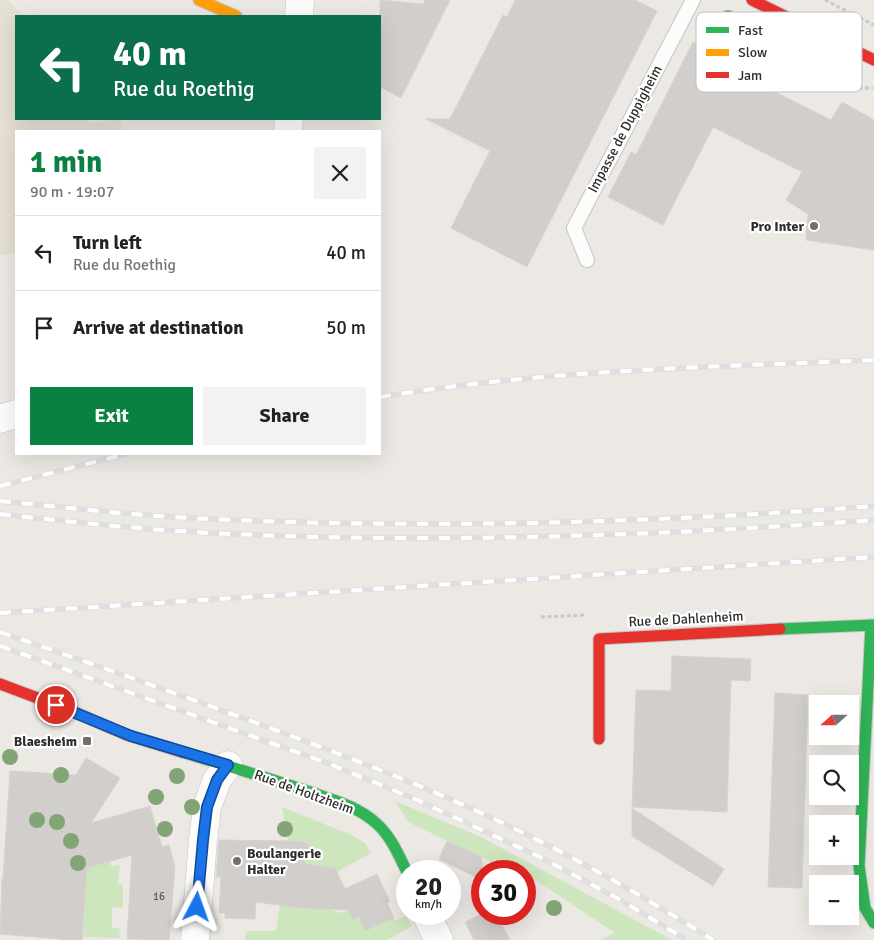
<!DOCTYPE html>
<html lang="en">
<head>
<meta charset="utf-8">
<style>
	:root { --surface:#fff; --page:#f2f2f2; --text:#222; --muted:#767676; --line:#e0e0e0; --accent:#0b8043 }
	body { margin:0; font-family:Signika,sans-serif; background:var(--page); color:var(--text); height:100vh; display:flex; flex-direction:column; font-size:19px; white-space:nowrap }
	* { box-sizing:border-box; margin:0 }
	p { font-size:16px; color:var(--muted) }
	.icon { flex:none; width:28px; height:28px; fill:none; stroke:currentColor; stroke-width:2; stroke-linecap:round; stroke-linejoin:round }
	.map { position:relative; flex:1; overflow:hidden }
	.side { position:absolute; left:15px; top:130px; width:366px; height:325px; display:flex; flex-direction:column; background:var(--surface); border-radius:0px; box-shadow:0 5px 20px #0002 }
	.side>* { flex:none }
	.guide { position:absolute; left:15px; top:15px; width:366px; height:105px; border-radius:0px; box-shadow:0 5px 20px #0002; background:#0b6e4f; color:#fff; overflow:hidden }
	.needle { width:32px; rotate:249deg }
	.tools { position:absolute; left:809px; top:695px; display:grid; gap:10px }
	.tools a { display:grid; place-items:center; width:50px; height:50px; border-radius:0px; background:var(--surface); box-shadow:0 5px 20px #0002; font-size:25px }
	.speed { position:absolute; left:396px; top:860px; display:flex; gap:10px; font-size:25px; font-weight:700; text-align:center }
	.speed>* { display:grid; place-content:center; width:65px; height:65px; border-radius:50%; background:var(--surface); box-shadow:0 5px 20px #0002; line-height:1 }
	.speed small { font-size:12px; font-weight:400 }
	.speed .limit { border:8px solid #d22; background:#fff; color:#111 }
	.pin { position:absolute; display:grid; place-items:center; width:42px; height:42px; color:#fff; margin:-21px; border:2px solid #fff; border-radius:50%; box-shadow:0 1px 5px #0007 }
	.me { position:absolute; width:55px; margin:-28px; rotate:4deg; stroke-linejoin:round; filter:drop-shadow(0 0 4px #0008) }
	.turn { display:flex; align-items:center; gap:18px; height:105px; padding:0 15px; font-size:22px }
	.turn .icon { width:65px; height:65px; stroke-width:2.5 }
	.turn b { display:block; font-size:35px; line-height:42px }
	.round { display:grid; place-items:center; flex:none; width:52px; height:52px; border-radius:0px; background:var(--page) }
	.summary { display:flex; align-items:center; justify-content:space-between; height:85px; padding:0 15px }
	h1 { font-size:30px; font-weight:700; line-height:38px; color:var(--accent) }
	.cta { display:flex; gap:10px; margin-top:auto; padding:10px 15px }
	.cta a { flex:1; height:58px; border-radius:0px; background:var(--accent); color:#fff; font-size:20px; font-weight:700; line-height:58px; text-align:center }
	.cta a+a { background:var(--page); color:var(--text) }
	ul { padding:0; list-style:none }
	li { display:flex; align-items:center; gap:15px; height:75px; padding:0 15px; border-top:1px solid var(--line) }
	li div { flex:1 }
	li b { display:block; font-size:19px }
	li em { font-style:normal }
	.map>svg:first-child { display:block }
	.education { fill:#e6e0d3 }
	.green { fill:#cee6be }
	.building { fill:#d1cecb; stroke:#d7d4d0 }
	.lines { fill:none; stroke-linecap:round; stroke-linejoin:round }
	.lane-casing { stroke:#c5c4c5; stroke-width:16 }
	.street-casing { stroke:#c5c4c5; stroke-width:29 }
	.fast-casing { stroke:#c5c4c5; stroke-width:13 }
	.slow-casing { stroke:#c5c4c5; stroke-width:13 }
	.jam-casing { stroke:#c5c4c5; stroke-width:13 }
	.path { stroke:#c9c9c8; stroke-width:3; stroke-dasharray:4 2.5; stroke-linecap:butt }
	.lane { stroke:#fcfcfb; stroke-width:14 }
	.street { stroke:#fcfcfb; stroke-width:28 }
	.fast { stroke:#30b455; stroke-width:11 }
	.slow { stroke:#ff9f0a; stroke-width:11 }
	.jam { stroke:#e5322d; stroke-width:11 }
	.rail-casing { stroke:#dfdfe1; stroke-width:5.5 }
	.rail { stroke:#fff; stroke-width:4; stroke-dasharray:11; stroke-linecap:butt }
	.tree { fill:#82a575 }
	.route-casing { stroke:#114b97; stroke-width:12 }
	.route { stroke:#1a73e8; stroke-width:9 }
	.poi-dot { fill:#706f6e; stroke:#fff; stroke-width:2 }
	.labels { text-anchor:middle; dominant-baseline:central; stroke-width:4.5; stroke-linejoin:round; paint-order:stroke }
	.number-label { font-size:11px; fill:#585857 }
	.street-label { font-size:14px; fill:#2e2e2e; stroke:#fff }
	.poi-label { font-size:14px; font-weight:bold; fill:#2e2e2e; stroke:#fff; text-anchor:end }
	.key { fill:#fff; stroke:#c0c0c0; stroke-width:1 }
	.key-label { font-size:14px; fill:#2e2e2e }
</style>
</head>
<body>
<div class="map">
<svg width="874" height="940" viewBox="0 0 874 940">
	<rect width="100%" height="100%" fill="#ece8e4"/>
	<path class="education" d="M0,0h7l17,16h-8v103h70l3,4 31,-4 2,12h-106v122l-16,2z"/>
	<path class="green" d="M395,801l86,36 191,103h-72l15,-7 -90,-60v-2h-3l-8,-5h-14l-92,-44z
		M282,807l67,27 16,9 6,10 -34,19 -32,-8 3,-21 -20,-3z
		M110,862l1,4 9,-1 -2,19 5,1v23l-10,-1 -1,3v17l8,2 -1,9 -36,-1 3,-69z
		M280,905l47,4 15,4 6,-3 5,9 6,-2 7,14 28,-13 2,2 10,-4 6,10 -24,14h-143l1,-9h30z"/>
	<path class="building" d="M380,0l44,4v-4h26l-49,98 -21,-11z
		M515,0h120l22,11 -130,256 -76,-39 39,-77 -64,-32h24l53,-104 4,2z
		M693,42l86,43 -4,7 56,28 11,-18 32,18v130l-68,-10 2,-26 -22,-14 16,-28 -89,-45 -50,98 -55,-28 23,-45 5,3z
		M672,656l79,3 -1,22 -19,-1 -4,132 -95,-5 4,-117 35,1z
		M775,693l33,2 -6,193 -34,-1z
		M86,758l34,20 -29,45 59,-17 12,41 7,-2 6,21 -6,74 -42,-1 5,-84 -45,13 -5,72h-23v-1l-59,-5 2,-55h1l7,-108 66,4z
		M632,808l92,61 -11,17 -81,-50z
		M219,840l77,1 12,2 -3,21 30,4 10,21 32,-15 13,28 -3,1 7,15 -29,13 -6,-15 -6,4 -5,-10 -48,-2 -44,-6 -1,17 -30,-1v-5h-6l2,-36h-5z
		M447,841l35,16v23l-43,-21z
		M482,914h14l14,26h-36l-9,-18z"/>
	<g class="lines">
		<defs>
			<path id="lane" d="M587,260l-13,-32 119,-228"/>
			<path id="street" d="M299,16l1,-16
				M288,131l1,-12
				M0,419l16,-5
				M426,914l13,26
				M195,940l8,-100 4,-33 10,-27 11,-15"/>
			<path id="fast" d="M871,625l-12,241 6,42 9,15
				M780,629l94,-4
				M182,752c43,13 86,26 128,40 23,8 47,14 66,31 15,13 23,33 32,51"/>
			<path id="slow" d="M199,0l37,16"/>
			<path id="jam" d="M752,0l122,60
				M0,684l72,27 55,24 55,17
				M599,739v-100l181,-10"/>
		</defs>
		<use href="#lane" class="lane-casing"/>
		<use href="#street" class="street-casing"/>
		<use href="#fast" class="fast-casing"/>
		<use href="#slow" class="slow-casing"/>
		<use href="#jam" class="jam-casing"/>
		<path class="path" d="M825,0l49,25
			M707,14l137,69 13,5h16
			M541,617l45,-2"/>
		<use href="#lane" class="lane"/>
		<use href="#street" class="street"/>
		<use href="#fast" class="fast"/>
		<use href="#slow" class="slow"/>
		<use href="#jam" class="jam"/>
		<defs>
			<path id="rail" d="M380,397c163,-27 329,-30 494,-37
				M0,486l126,-32
				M0,501c70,7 140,15 210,18 221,10 443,4 664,-13
				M0,514c70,8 140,15 210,19 221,11 443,3 664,-13
				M0,613l874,-56
				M0,632c87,30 175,61 262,93 86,32 171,64 253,104 69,33 134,71 198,111
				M0,646l327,117 88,36 125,58 77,41 70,42"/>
		</defs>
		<use href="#rail" class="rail-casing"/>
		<use href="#rail" class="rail"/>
	</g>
	<g class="tree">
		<circle cx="728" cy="18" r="8"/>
		<circle cx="10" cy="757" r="8"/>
		<circle cx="61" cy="775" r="8"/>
		<circle cx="177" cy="776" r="8"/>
		<circle cx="156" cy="797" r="8"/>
		<circle cx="192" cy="807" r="8"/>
		<circle cx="37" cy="820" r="8"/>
		<circle cx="57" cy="822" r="8"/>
		<circle cx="165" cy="829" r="8"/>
		<circle cx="285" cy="829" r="8"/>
		<circle cx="71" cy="841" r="8"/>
		<circle cx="78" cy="863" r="8"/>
		<circle cx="554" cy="908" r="8"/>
	</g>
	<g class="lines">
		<defs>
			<path id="route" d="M56,705l75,31 97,29 -11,15 -10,27 -4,33 -6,67"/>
		</defs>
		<use href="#route" class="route-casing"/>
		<use href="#route" class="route"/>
	</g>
	<g class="poi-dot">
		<circle cx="814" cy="226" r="5"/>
		<rect x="82" y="736" width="10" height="10" rx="2.5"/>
		<circle cx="237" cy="861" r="5"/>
	</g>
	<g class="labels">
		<g class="number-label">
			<text x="159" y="896">16</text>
		</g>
		<g class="street-label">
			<text transform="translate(625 129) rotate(-62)">Impasse de Duppigheim</text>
			<text transform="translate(686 619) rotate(-3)">Rue de Dahlenheim</text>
			<text transform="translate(304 792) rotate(20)">Rue de Holtzheim</text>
		</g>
		<g class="poi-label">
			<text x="804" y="226">Pro Inter</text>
			<text x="77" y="741">Blaesheim</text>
			<text x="247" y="853" text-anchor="start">Boulangerie<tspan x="247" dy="16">Halter</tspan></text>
		</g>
	</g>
	<rect x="696" y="12" width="166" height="80" rx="8" class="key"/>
	<rect x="706" y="27" width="23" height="6" fill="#30b455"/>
	<rect x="706" y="49" width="23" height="7" fill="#ff9f0a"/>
	<rect x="706" y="72" width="23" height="6" fill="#e5322d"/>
	<g class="key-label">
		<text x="738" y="35">Fast</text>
		<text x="738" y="57">Slow</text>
		<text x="738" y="80">Jam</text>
	</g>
</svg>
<div class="tools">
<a><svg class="needle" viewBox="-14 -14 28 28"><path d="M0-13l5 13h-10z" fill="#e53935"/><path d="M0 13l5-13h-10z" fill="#767676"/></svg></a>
<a><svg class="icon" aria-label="search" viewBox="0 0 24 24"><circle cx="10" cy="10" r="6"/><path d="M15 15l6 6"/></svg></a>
<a>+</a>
<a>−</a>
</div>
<div class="speed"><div>20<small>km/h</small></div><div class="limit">30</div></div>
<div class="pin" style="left:56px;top:705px;background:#d93025"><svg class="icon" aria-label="arrive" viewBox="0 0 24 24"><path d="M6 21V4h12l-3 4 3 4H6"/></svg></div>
<svg class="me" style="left:197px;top:907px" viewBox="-20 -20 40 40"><path d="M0-17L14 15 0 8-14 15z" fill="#1a73e8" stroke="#fff" stroke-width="4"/></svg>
<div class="guide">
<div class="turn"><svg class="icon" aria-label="left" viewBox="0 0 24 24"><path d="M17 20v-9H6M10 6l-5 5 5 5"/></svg><div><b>40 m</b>Rue du Roethig</div></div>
</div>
<section class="side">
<div class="summary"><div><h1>1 min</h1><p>90 m · 19:07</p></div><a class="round"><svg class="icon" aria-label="close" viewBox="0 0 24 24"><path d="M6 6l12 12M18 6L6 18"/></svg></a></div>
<ul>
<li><svg class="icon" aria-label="left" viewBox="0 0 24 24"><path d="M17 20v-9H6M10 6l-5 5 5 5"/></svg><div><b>Turn left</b><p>Rue du Roethig</p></div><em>40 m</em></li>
<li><svg class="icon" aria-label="arrive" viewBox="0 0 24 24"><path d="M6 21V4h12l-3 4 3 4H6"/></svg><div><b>Arrive at destination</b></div><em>50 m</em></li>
</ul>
<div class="cta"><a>Exit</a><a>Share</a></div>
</section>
</div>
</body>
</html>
